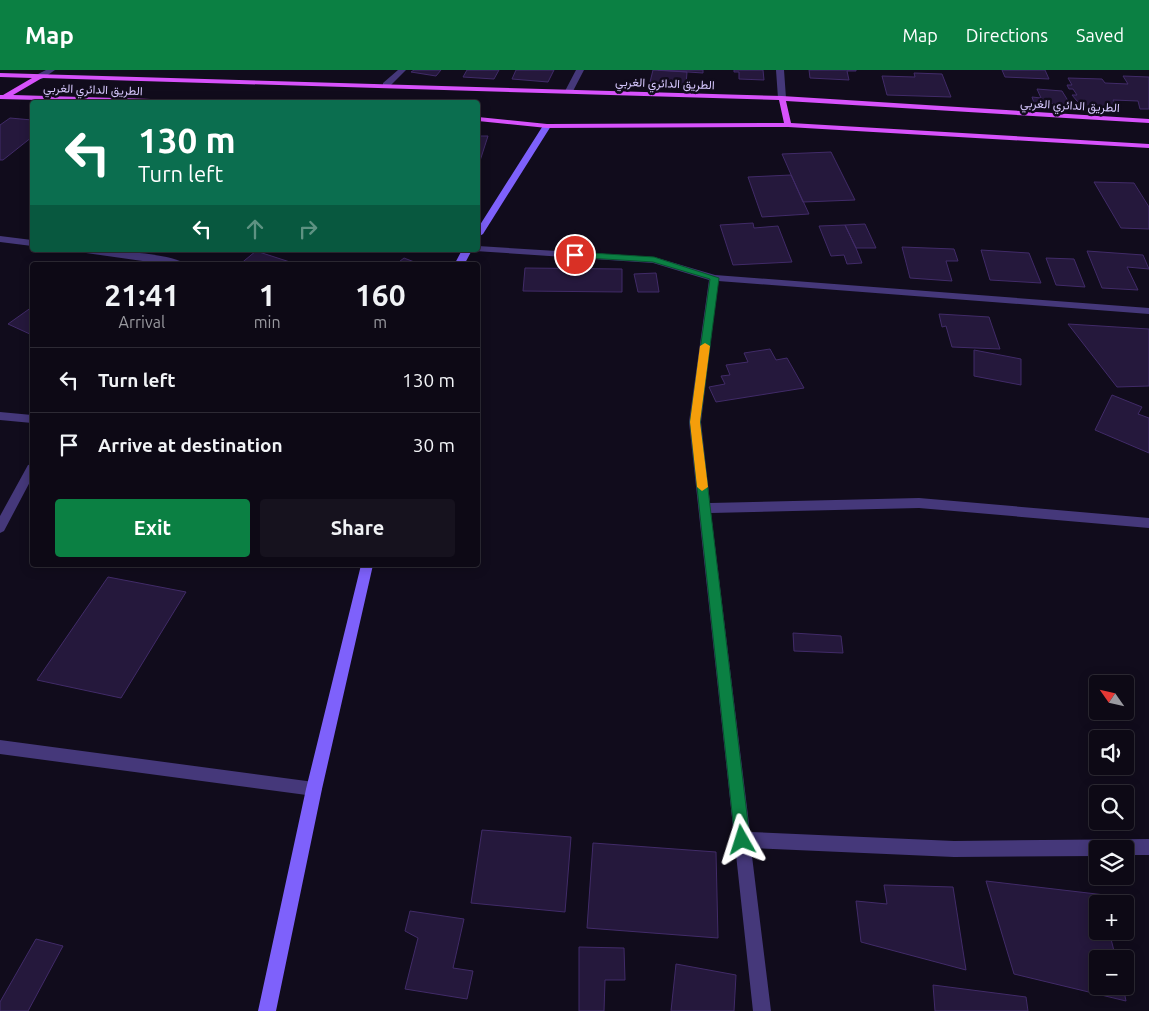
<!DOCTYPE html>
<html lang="en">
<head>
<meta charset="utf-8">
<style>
	:root { --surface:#0d0915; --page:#16121e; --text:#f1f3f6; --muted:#9a9aa0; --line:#2d2a34; --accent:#0b8043 }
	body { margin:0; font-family:Ubuntu,Vazirmatn,sans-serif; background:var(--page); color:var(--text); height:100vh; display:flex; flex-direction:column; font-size:19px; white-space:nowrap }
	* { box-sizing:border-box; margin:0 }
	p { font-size:16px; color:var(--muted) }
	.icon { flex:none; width:28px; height:28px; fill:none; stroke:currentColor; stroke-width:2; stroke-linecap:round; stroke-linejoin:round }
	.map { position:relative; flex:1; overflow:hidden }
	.sheet { position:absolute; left:30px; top:192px; width:450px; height:305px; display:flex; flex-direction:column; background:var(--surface); border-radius:5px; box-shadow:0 2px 12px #0003,0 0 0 1px var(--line) }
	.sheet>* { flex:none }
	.top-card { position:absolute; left:30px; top:30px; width:450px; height:152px; border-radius:5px; box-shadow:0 2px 12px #0003,0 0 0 1px var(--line); background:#0b6e4f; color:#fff; overflow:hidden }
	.needle { width:32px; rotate:304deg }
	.fabs { position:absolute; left:1089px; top:605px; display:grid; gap:10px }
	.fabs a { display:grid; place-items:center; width:45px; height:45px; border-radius:5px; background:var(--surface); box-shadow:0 2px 12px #0003,0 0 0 1px var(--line); font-size:25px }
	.pin { position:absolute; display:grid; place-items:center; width:42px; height:42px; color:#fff; margin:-21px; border:2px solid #fff; border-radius:50%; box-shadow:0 1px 5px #0007 }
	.me { position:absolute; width:55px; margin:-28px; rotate:354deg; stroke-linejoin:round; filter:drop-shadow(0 0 4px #0008) }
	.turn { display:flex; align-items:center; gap:18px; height:105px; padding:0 25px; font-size:22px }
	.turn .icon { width:65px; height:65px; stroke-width:2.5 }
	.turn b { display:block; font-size:35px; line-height:42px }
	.lanes { display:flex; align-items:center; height:48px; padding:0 25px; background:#0003; justify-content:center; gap:25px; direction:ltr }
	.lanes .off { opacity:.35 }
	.eta { display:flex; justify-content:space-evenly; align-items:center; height:85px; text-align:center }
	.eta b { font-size:30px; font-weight:700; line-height:35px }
	.button { display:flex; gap:10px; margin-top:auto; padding:10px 25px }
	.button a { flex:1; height:58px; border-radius:5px; background:var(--accent); color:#fff; font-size:20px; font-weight:700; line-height:58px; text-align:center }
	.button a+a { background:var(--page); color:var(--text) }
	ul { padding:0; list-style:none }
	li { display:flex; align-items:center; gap:15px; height:65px; padding:0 25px; border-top:1px solid var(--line) }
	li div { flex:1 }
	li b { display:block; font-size:19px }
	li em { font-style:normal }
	header { display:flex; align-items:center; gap:30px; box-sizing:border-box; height:70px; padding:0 25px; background:var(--accent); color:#fff }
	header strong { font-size:24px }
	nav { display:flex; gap:28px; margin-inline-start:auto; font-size:18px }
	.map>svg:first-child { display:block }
	.building { fill:#25183c; stroke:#412b68 }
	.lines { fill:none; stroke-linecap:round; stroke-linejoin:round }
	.street { fill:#45387a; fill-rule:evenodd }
	.secondary { fill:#7e61fb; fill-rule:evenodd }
	.primary { fill:#d752fb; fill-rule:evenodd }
	.route { fill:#0b8043; stroke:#07532c }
	.slow { fill:#f59e0b }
	.labels { text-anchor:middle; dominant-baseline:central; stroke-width:5; stroke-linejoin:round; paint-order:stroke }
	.far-street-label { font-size:12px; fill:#d7c8fe; stroke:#110c1c }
</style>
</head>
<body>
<header>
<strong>Map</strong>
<nav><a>Map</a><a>Directions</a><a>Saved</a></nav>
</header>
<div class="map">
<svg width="1149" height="941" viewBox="0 0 1149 941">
	<rect width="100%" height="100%" fill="#110c1c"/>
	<path class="building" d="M414,0h27l-5,6 -25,-4z
		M467,0h32l-5,9 -31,-2z
		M516,0h38l-6,12 -36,-3z
		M653,0l34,2 -1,13 -36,-3z
		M658,0h45v3z
		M734,0h29l1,10 -25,-1v-7h-5z
		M809,0h47v1h-9l2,9 -39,-2z
		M1002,0h43l4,9 -44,-2z
		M914,3l28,1 9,23 -64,-2 -5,-19 33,1z
		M1123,6l26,1v32h-9l-2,-8 -25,-1 5,8 -36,-1 -10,-12h5l-4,-6h-4l-2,-4h5l-4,-7 34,1 3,4 23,1z
		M1037,19l25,2 8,13 -36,-1 -2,-6 9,1z
		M10,48l22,2v17l-29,23h-3v-35z
		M478,66h10l-10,31z
		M831,82l24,48 -52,2 -21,-48z
		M791,105l18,39 -47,3 -14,-40z
		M1094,112l40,1 15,24v22l-28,-1z
		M753,153l1,5 24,-2 14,36 -59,3 -13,-40z
		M865,154l11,24h-20l-11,-23z
		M845,155l11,23 6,15 -15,1 -3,-9 -13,1 -12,-30z
		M902,177l52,2 4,12h-12l6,20 -42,-3z
		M981,180l48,3 12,30 -51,-3z
		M256,181l37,12 -2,2h-52z
		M1087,181l56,4 6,14 -22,-2 11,23 -36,-2z
		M404,188l18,7h-27z
		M1046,188l28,1 11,28 -29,-2z
		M525,198l97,1v23l-99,-1z
		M656,203l3,19h-21l-4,-18z
		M32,237v28l-24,-11z
		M939,244l50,3 11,32 -48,-2 -6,-21 -4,1z
		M1068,254l81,5v57l-32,1z
		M770,279l6,11 11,-2 17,30 -88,14 -7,-15 16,-3 -4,-8 9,-1 -4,-10 22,-3 -4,-9z
		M974,280l47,9v26l-47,-9z
		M1112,325l30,12 -4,7 11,4v35l-54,-23z
		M108,507l78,15 -65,106 -84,-18z
		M793,563l48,3 2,17 -49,-2z
		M482,760l89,7 -6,75 -94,-9z
		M593,773l123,9 2,86 -131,-10z
		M986,811l136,16 2,7h-26v27h11l7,28h-18v27h25l3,15 -112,-27z
		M884,815l69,2 13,83 -105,-28 -5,-41 31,3z
		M1125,838l6,23 -6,-1z
		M410,841l54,8 -11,49 20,3 -6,28 -62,-10 13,-51 -13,-7z
		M36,869l27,7 -35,65h-28v-9z
		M579,877l45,1 1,32h-20l-1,31h-25z
		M676,894l60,11 -2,36h-63z
		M933,915l93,12 2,14h-93z"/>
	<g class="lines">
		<path class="street" d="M46,0h9l-13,9h-6v-4z
			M398,0h8l-17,17h-6v-4z
			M576,0h8l-12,23h-6l-1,-2z
			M776,0h8l2,28 -4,2 -4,-2z
			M0,166l32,4v6l-32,-4z
			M478,176l176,11 61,18 434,33v6l-431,-33 -17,141 9,81 209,-5 230,20v10l-230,-20 -208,5 39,319 204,9 195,-2v16h-24v-6h-27v7l-144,1 -203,-9 20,163h-18l-64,-589 20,-142 -56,-17 -178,-12 3,-1z
			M81,180c23,0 90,2 106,15h-16l-85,-12z
			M0,342l32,3v8l-32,-3z
			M32,394v14l-28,53 -4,2v-17l28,-51z
			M0,670l314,42 5,2 3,5 -3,5 -5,2 -314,-42z"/>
		<path class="secondary" d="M544,54l7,2 -68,108 -5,3v-9z
			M462,180h10l-8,15h-10z
			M361,495h12l-51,224 -46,222h-18l48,-222z"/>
		<path class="primary" d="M0,3l782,23 367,23v4l-363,-22 5,22 358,21v4l-361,-21 -241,1 -69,-7v-4l69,7 237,-1 -5,-23 -737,-22 -29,17 172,5 4,2h-69l-120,-3v-4h3l29,-17 -32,-1z"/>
	</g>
	<path class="route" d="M575,182l79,5 65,21 -19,144 50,418 -2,5 -6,2 -5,-2 -2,-5 -45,-418 20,-143 -57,-17 -81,-5v-4z"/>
	<path class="slow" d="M705,273l5,3 -10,76 8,65 -6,4 -5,-4 -7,-65 10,-76z"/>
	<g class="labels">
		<g class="far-street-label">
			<text transform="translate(665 13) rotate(2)">الطريق الدائري الغربي</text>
			<text transform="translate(93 19) rotate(2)">الطريق الدائري الغربي</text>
			<text transform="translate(1070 35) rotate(3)">الطريق الدائري الغربي</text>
		</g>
	</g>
</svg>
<div class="fabs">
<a><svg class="needle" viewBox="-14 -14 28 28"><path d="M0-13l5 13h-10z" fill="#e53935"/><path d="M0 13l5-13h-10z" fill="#9a9aa0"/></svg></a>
<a><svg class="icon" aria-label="sound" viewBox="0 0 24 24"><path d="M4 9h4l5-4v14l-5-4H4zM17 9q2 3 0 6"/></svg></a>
<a><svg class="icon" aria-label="search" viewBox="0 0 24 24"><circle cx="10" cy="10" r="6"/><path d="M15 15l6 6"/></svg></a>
<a><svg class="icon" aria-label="layers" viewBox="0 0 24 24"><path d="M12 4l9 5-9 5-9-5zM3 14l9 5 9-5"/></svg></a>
<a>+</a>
<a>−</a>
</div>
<div class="pin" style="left:575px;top:185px;background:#d93025"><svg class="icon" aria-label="arrive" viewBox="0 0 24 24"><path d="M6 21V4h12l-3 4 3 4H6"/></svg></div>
<svg class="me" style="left:742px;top:770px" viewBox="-20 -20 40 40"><path d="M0-17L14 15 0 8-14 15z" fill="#0b8043" stroke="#fff" stroke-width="4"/></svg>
<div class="top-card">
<div class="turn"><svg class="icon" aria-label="left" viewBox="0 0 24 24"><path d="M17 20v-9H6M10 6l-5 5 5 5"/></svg><div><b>130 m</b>Turn left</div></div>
<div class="lanes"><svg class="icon" aria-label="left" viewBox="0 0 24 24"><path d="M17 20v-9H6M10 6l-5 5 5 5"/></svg><svg class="icon off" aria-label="ahead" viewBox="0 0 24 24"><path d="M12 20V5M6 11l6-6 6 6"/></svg><svg class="icon off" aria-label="right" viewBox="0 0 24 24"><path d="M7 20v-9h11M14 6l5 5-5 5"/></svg></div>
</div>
<section class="sheet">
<div class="eta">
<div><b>21:41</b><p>Arrival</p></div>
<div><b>1</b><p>min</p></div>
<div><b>160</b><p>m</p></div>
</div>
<ul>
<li><svg class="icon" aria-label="left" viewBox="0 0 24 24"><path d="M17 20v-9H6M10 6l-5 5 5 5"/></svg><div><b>Turn left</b></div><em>130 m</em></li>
<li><svg class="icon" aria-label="arrive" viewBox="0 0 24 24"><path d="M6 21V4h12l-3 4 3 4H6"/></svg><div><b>Arrive at destination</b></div><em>30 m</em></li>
</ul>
<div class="button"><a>Exit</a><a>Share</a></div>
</section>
</div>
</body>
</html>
